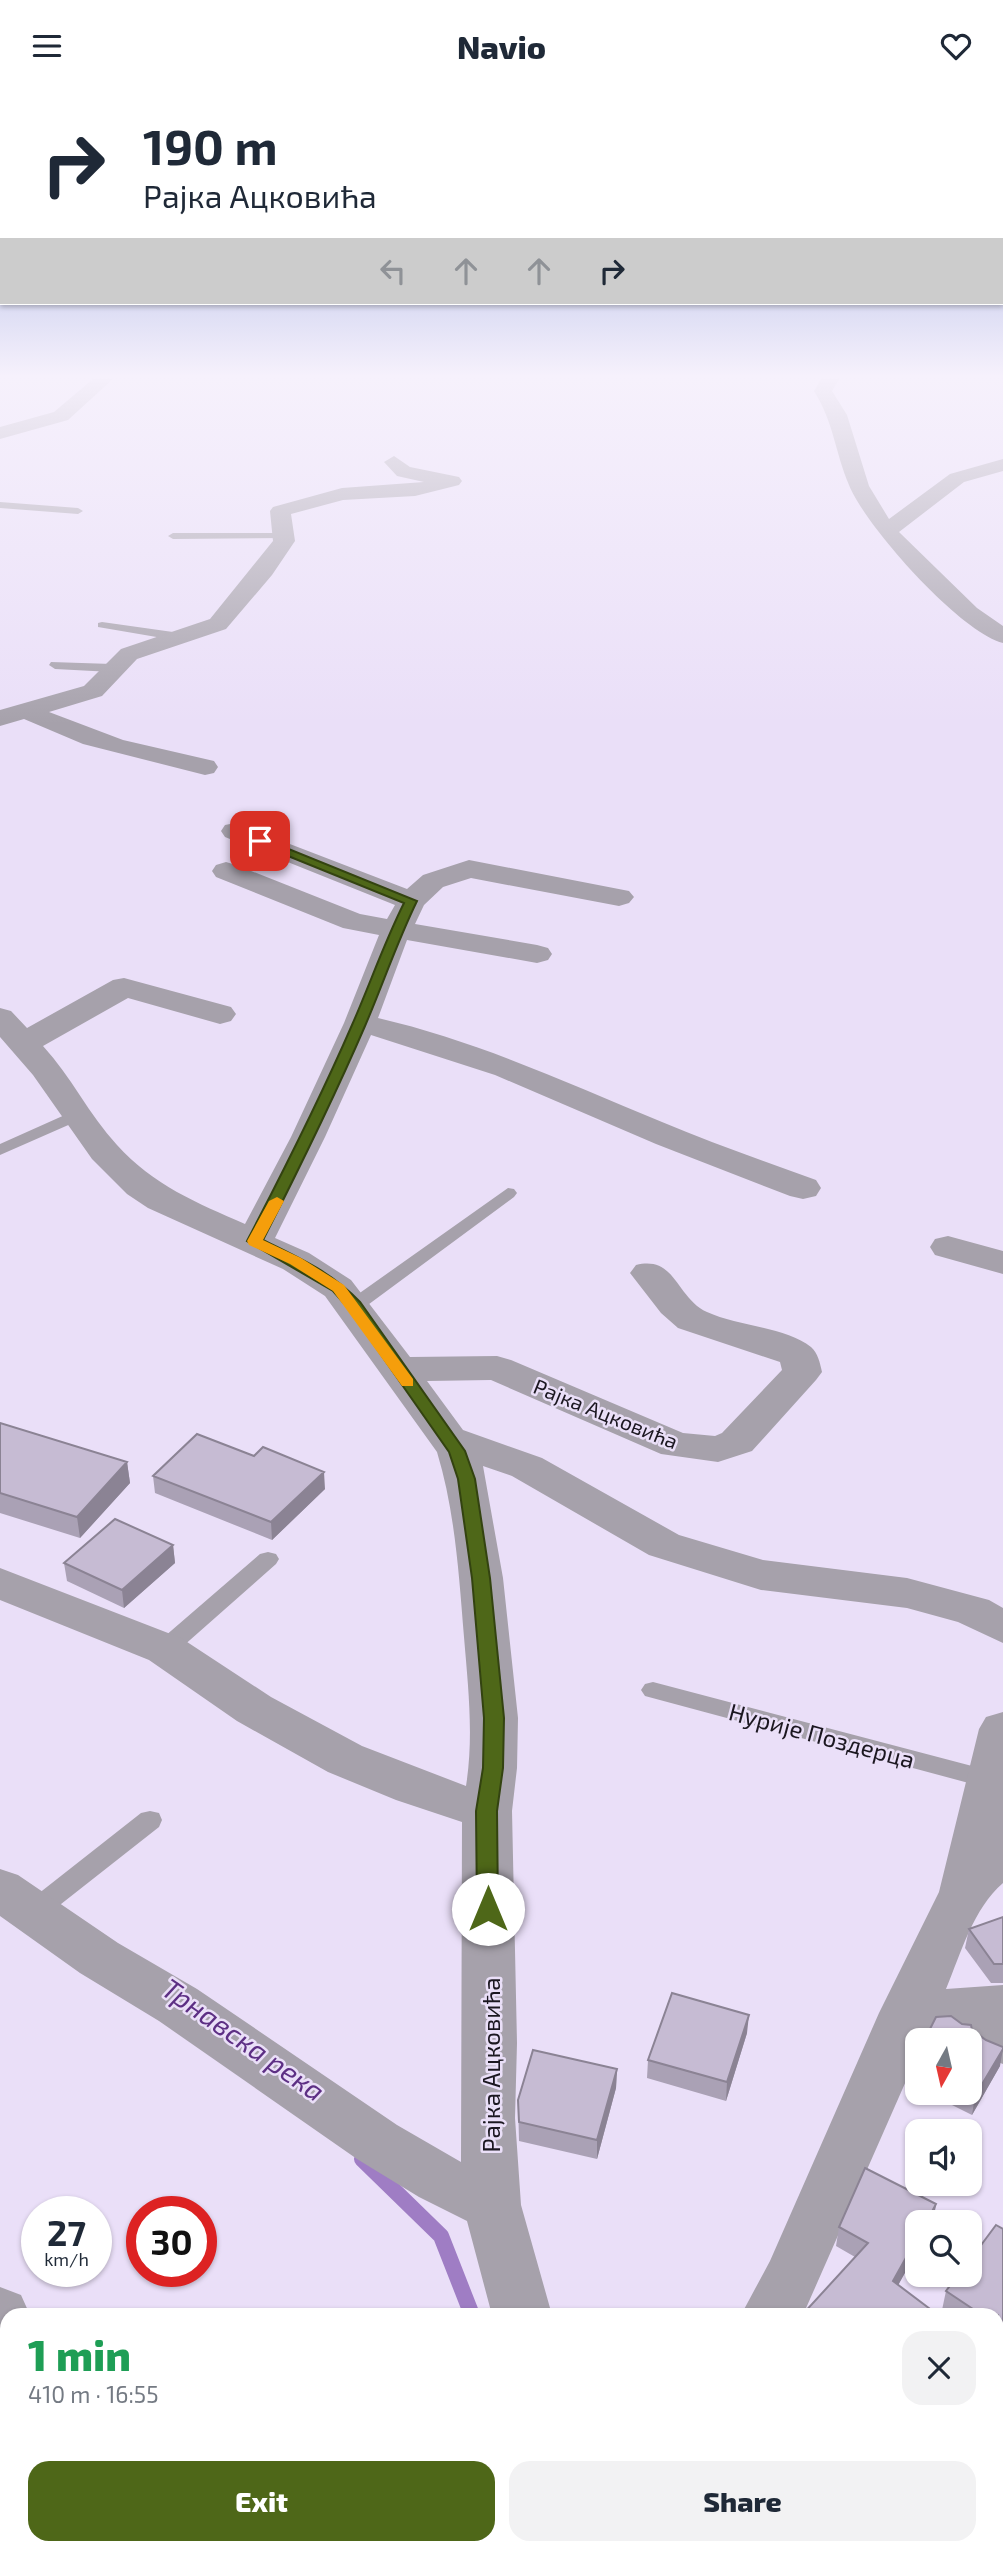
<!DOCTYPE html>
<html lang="en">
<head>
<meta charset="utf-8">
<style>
	:root { --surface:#fff; --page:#f2f2f3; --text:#1f2937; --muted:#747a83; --accent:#4e6718 }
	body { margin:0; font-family:"Exo 2",sans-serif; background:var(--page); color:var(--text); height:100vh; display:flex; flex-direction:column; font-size:26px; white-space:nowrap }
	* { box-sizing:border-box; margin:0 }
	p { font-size:23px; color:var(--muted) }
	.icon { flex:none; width:38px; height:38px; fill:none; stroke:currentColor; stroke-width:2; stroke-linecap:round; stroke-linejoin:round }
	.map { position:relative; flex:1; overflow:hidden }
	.sheet { position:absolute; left:0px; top:2217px; width:1004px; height:247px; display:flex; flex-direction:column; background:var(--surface); border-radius:21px 21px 0 0; box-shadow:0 2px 5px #0004 }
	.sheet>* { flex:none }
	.top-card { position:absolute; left:0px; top:0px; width:1004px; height:214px; box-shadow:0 2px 5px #0004; background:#fff; color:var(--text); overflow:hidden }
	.needle { width:46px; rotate:188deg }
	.buttons { position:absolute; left:905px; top:1937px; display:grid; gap:14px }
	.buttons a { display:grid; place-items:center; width:77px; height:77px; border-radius:14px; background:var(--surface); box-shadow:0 2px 5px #0004; font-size:35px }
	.speed { position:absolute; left:21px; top:2105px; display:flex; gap:14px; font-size:35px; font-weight:700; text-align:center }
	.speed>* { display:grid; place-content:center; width:91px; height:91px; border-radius:50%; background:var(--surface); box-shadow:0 2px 5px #0004; line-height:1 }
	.speed small { font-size:18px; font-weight:400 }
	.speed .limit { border:10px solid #d22; background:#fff; color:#111 }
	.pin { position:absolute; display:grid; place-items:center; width:60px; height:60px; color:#fff; margin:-30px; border-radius:14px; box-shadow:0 4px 10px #0006 }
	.me { position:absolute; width:77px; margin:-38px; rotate:0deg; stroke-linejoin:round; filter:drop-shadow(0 0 5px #0008) }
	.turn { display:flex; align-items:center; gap:24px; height:147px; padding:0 28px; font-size:32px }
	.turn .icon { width:91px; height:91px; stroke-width:2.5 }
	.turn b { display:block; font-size:49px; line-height:60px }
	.lanes { display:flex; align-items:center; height:66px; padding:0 28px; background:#0003; justify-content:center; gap:35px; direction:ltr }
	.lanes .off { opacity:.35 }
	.round { display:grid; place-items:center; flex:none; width:74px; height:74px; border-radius:21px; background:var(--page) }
	.summary { display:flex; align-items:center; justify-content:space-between; height:119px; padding:0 28px }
	h1 { font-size:42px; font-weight:800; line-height:52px; color:#1e9e55 }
	.button { display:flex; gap:14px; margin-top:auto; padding:14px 28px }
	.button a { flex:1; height:80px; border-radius:21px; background:var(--accent); color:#fff; font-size:28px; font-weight:800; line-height:80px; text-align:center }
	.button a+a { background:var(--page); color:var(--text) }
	header { display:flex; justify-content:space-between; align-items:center; height:91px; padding:0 28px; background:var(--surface); font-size:32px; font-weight:800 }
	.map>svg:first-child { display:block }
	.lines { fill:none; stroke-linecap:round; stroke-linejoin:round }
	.stream { stroke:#9f7dc4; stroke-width:16 }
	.lane { fill:#a6a1ab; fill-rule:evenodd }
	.street { fill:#a6a1ab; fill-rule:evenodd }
	.wall { fill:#aaa1b5 }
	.shaded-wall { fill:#8b8394 }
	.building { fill:#c6bbd3; stroke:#8b8394; stroke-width:2 }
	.route { fill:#4e6718; stroke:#334310; stroke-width:2 }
	.slow { fill:#f59e0b }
	.labels { text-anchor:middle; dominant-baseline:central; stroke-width:5; stroke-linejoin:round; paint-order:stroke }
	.street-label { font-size:21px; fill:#1b1720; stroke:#eadff8 }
	.near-street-label { font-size:24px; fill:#1b1720; stroke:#eadff8 }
	.near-water-label { font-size:28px; font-style:italic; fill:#5d2f84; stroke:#eadff8 }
</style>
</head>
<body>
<header><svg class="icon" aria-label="menu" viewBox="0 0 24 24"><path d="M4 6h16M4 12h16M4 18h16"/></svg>Navio<svg class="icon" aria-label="heart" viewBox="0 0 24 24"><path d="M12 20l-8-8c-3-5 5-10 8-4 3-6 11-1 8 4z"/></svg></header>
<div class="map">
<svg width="1003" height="2463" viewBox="0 0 1003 2463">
	<rect width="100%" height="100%" fill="#eadff8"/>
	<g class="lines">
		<path class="stream" d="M362,2068l79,77 31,79
			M543,2457l1,6"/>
		<path class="lane" d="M0,411l78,6 5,3 -5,3 -78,-6z
			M283,442l4,1v4l-114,1 -5,-3 5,-3z
			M102,531l78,11 6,4 -6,4 -82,-14v-4z
			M51,571l61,2 6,4 -6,4 -57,-3 -6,-4z
			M76,1019l6,1 2,4 -2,4 -82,36v-11z
			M508,1097l6,1 3,4 -3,4 -153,113h-14l-3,-4 3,-4z
			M268,1461l8,2 3,5 -3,5 -103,91h-16l-3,-6 3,-6 103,-89z
			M653,1591l338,89 9,3 3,6 -3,6 -9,3 -346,-93 -4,-6 4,-6z
			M150,1720l9,2 3,7 -3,7 -117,92 -9,3 -9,-3 -4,-7 4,-7 117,-92z"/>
		<path class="street" d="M93,288h20l-45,41 -68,19v-12l54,-15z
			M821,288h18l-7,12 15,24 22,71 20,33 61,-45 53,-15v12l-39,11 -65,50 78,76 26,18v17c-43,-11 -137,-116 -154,-158 -14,-33 -15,-62 -35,-94z
			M394,365l16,11 49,10 3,4 -3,4 -44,11 -72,4 -52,14 4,27 -23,34 -46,54 -89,30 -35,37 -53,16 74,28 91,21 4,6 -4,6 -9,2 -122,-31 -59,-25 -24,7v-16l84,-24 37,-37 89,-30 63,-78 -3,-30 3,-4 69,-19 82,-6 -27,-6 -13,-14z
			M235,732l172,66 16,-14 46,-15 160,31 5,6 -5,6 -10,3 -148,-28 -28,9 -19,18 -9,19 122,21 11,3 4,6 -4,6 -11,3 -130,-23 -29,78c99,23 190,65 284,104 50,21 102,39 154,58l5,8 -5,8 -13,3 -13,-3 -134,-52 -161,-69 -124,-40 -46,102 -50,101 34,15 42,27 59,77 87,-1 14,4 172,73 32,3 7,-3 60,-63 -2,-8 -102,-34 -17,-15 -31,-40 6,-8c40,-10 40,33 71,47 30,14 79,15 104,35 7,6 9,16 11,25l-6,8 -64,71 -34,11 -57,-8 -170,-74 -64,1 36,49 79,28 137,77 84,25 144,18 82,22 14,8v35l-45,-21 -51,-14 -146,-18 -112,-35 -137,-79 -29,-10 20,112 15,140 -1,50 -5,43 5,232 -2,75 6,87 31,110h-60l-25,-94 -48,-24 -62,-38 -198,-138 -79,-48 -80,-57v-47l18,6 100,68 79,46 200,136 64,37 1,-340 -66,-22 -68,-28 -91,-51 -88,-61 -149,-60v-32l181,70 90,59 91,49 104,40c8,-50 2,-100 -2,-149 -5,-62 -9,-126 -27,-185l-112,-156 -42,-27 -135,-61 -21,-14 -35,-35 -59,-84 -33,-38v-29l11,3 16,17 86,-48 11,-2 107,29 5,7 -5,7 -11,3 -92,-26 -85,48c28,30 46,69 74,99 36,40 80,58 128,79l46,-87 53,-114 35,-88 -36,-7 -127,-51 -4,-6 4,-6 10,-3 10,3 124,49 27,5 8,-14 -170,-68 -4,-6 4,-6z
			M948,1145l55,15v23l-68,-19 -5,-8 5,-8z
			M1003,1621v171c-30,26 -42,70 -57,106l57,-4v79l-19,-7 -14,-10v-6h-10l-11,-9 -23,2 -3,7h-6v15l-114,259h-62l29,-54 109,-248 60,-121 40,-163 7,-12z
			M0,2196l21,8 9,20h-23v91l-7,-3z
			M7,2349v66l-7,3v-66z
			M998,2390l5,2v65l-5,-2z
			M416,2457h66v6h-66z
			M562,2457h66v6h-66z"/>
	</g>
	<path class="wall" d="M0,1332l127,39 3,21 -50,55 -80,-25z
		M153,1385l172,13 -53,51 -117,-47z
		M173,1454l2,18 -51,45 -57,-27 -3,-18z
		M1003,1826v66h-12l-26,-35 4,-19z
		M962,1933l10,6 28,36 -28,49 -44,-22h42z
		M747,1942l-21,68 -79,-23 1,-18z
		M917,1962v34l-9,-4 3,-19z
		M617,1978l-1,19 -19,71 -78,-18 -1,-41z
		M936,2113l-3,19h-16v28l-19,34 -43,-28 -19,-11 3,-19z
		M1003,2138v122l-5,-3v-33h-48l-8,-5 4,-19z
		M1003,2309v81h-3l-2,8v-82z"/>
	<path class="shaded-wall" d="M127,1371l3,21 -50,55 -3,-21z
		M324,1381l1,17 -53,51 -1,-18z
		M173,1454l2,18 -51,45 -2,-18z
		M749,1924l-2,18 -21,68 1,-19z
		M1003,1958l-3,17 -28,49 3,-19z
		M617,1978l-1,19 -19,71v-19z
		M936,2113l-3,19h-7z
		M917,2147v13l-27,49 3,-19z"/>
	<path class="building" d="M0,1332l127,39 -50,55 -77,-24z
		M197,1343l57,22 9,-9 61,25 -53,50 -118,-46z
		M115,1428l58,26 -51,45 -58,-27z
		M1003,1826v47h-9l-25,-35z
		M672,1902l77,22 -22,67 -79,-22z
		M951,1925l11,8 9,1 1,5 14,10 17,7v2l-28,47 -6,-3 1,-52h-46l12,-24z
		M533,1959l84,19 -20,71 -78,-18 -1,-22z
		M917,1962v14l-6,-3z
		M865,2077l71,36 -10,19h-9v15l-24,43 45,34h-136l66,-72 -29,-16z
		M996,2134l7,4v101l-5,-4v-11h-16l-36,-24 12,-16h12v-15z
		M1003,2309v62l-3,1v17l-2,-2v-71z
		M745,2457h39l9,6h-51z"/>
	<linearGradient id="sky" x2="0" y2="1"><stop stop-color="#8b9eda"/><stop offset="0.45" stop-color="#f6f1fc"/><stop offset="1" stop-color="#f6f1fc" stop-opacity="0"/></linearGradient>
	<rect width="1003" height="633" fill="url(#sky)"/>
	<path class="route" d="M256,748h8l153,62c-20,41 -34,83 -52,125 -31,72 -66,143 -102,214 35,17 70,33 97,62l105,149 10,28 15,99 14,140 -1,50 -6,43 1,98 -3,5h-15l-3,-5 -1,-98 7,-43 1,-50 -12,-140 -14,-99 -9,-27 -100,-143 -16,-18 -86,-50c37,-71 73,-142 105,-216 18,-41 32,-82 52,-122l-148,-60z"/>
	<path class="slow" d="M277,1106l7,4 -21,39 38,18 43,27 69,94v7h-11l-69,-95 -43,-27 -41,-19 -2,-4 22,-40z"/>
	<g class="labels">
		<g class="street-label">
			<text transform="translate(606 1322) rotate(22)">Рајка Ацковића</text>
		</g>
		<g class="near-street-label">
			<text transform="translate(822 1644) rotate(15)">Нурије Поздерца</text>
			<text transform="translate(490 1974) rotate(-90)">Рајка Ацковића</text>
		</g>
		<g class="near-water-label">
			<text transform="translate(244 1948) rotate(35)">Трнавска река</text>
		</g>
	</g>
</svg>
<div class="buttons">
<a><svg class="needle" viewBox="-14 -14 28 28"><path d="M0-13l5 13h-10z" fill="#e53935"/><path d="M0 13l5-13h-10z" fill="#747a83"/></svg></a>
<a><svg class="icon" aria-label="sound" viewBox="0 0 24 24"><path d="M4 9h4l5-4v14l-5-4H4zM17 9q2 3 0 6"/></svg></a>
<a><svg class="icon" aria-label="search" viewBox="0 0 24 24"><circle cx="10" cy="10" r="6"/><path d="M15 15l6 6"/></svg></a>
</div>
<div class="speed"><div>27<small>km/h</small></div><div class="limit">30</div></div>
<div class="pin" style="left:260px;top:750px;background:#d93025"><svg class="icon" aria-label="arrive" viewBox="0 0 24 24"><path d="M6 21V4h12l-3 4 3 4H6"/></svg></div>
<svg class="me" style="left:488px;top:1818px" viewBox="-20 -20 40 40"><circle r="19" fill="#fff"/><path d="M0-13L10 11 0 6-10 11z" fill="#4e6718"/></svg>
<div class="top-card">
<div class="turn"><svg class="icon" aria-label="right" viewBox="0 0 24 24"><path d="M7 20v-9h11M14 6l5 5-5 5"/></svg><div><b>190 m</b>Рајка Ацковића</div></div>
<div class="lanes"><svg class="icon off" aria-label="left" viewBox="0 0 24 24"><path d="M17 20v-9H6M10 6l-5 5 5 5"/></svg><svg class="icon off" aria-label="ahead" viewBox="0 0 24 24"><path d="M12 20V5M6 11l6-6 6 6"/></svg><svg class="icon off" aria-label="ahead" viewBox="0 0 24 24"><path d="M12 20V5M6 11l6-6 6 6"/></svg><svg class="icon" aria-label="right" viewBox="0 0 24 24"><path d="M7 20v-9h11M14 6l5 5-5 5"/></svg></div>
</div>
<section class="sheet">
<div class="summary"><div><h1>1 min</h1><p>410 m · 16:55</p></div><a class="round"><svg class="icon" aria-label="close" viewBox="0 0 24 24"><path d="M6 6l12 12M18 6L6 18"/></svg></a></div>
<div class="button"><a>Exit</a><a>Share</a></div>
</section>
</div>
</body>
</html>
